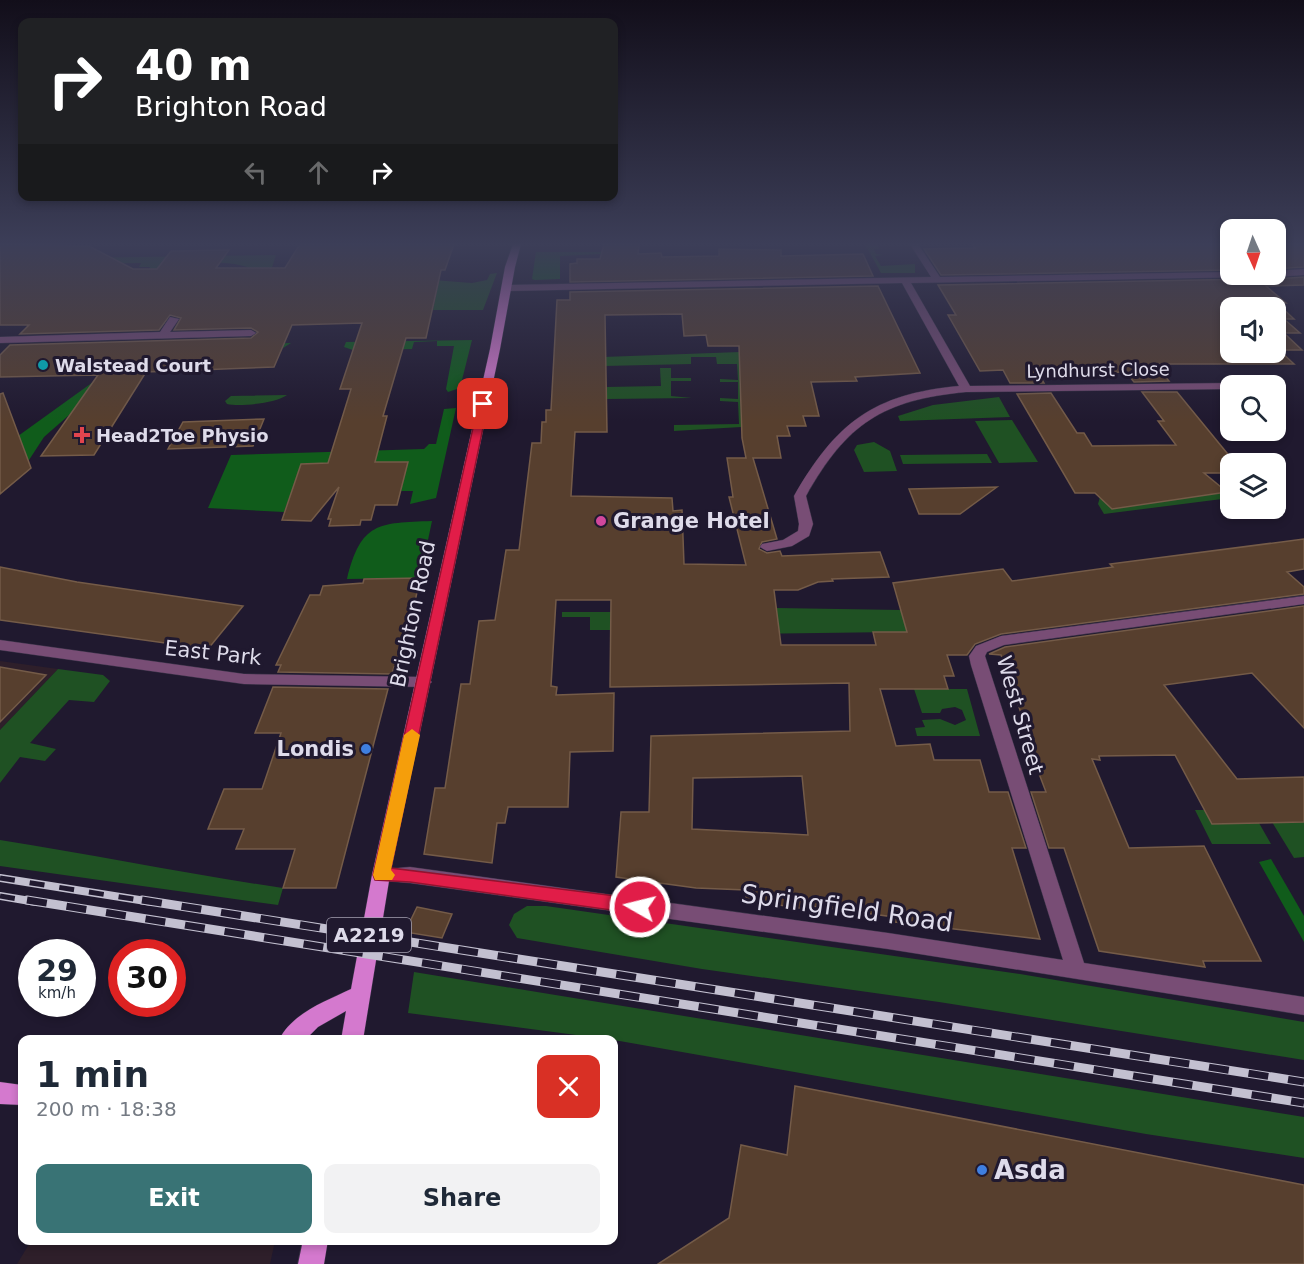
<!DOCTYPE html>
<html lang="en">
<head>
<meta charset="utf-8">
<style>
	:root { --surface:#fff; --page:#f2f2f3; --text:#1f2937; --muted:#747a83; --accent:#397375 }
	body { margin:0; font-family:"DejaVu Sans",sans-serif; background:var(--page); color:var(--text); height:100vh; display:flex; flex-direction:column; font-size:22px; white-space:nowrap }
	* { box-sizing:border-box; margin:0 }
	p { font-size:20px; color:var(--muted) }
	.icon { flex:none; width:33px; height:33px; fill:none; stroke:currentColor; stroke-width:2; stroke-linecap:round; stroke-linejoin:round }
	.map { position:relative; flex:1; overflow:hidden }
	.sheet { position:absolute; left:18px; top:1035px; width:600px; height:210px; display:flex; flex-direction:column; background:var(--surface); border-radius:12px; box-shadow:0 3px 9px #0003 }
	.sheet>* { flex:none }
	.banner { position:absolute; left:18px; top:18px; width:600px; height:183px; border-radius:12px; box-shadow:0 3px 9px #0003; background:#202124; color:#fff; overflow:hidden }
	.needle { width:39px; rotate:177deg }
	.buttons { position:absolute; left:1220px; top:219px; display:grid; gap:12px }
	.buttons a { display:grid; place-items:center; width:66px; height:66px; border-radius:12px; background:var(--surface); box-shadow:0 3px 9px #0003; font-size:30px }
	.speed { position:absolute; left:18px; top:939px; display:flex; gap:12px; font-size:30px; font-weight:700; text-align:center }
	.speed>* { display:grid; place-content:center; width:78px; height:78px; border-radius:50%; background:var(--surface); box-shadow:0 3px 9px #0003; line-height:1 }
	.speed small { font-size:15px; font-weight:400 }
	.speed .limit { border:9px solid #d22; background:#fff; color:#111 }
	.pin { position:absolute; display:grid; place-items:center; width:51px; height:51px; color:#fff; margin:-26px; border-radius:12px; box-shadow:0 3px 9px #0006 }
	.me { position:absolute; width:66px; margin:-33px; rotate:278deg; stroke-linejoin:round; filter:drop-shadow(0 0 4px #0008) }
	.turn { display:flex; align-items:center; gap:21px; height:126px; padding:0 18px; font-size:27px }
	.turn .icon { width:78px; height:78px; stroke-width:2.5 }
	.turn b { display:block; font-size:42px; line-height:51px }
	.lanes { display:flex; align-items:center; height:57px; padding:0 18px; background:#0003; justify-content:center; gap:30px; direction:ltr }
	.lanes .off { opacity:.35 }
	.round { display:grid; place-items:center; flex:none; width:63px; height:63px; border-radius:12px; background:var(--page) }
	.overview { display:flex; align-items:center; justify-content:space-between; height:102px; padding:0 18px }
	h1 { font-size:36px; font-weight:800; line-height:45px }
	.primary-button { display:flex; gap:12px; margin-top:auto; padding:12px 18px }
	.primary-button a { flex:1; height:69px; border-radius:12px; background:var(--accent); color:#fff; font-size:24px; font-weight:800; line-height:69px; text-align:center }
	.primary-button a+a { background:var(--page); color:var(--text) }
	.map>svg:first-child { display:block }
	.commercial { fill:#2e1f2a }
	.green { fill:#1f5123 }
	.forest { fill:#105c1b }
	.building { fill:#573f2e; stroke:#745b48; stroke-width:1.5; fill-rule:evenodd }
	.lines { fill:none; stroke-linecap:round; stroke-linejoin:round }
	.minor-casing { stroke:#3b3449; stroke-width:1 }
	.primary-casing { stroke:#3b3449; stroke-width:1 }
	.minor { fill:#784d75; fill-rule:evenodd }
	.primary { fill:#d479ce; fill-rule:evenodd }
	.rail-far1-casing { stroke:#c3c0d0; stroke-width:8 }
	.rail-casing { stroke:#c3c0d0; stroke-width:9 }
	.rail-far1 { stroke:#20192f; stroke-width:5; stroke-dasharray:15; stroke-linecap:butt }
	.rail { stroke:#20192f; stroke-width:7; stroke-dasharray:20; stroke-linecap:butt }
	.route { fill:#e11d48; stroke:#92132f; stroke-width:1.5 }
	.slow { fill:#f59e0b }
	.culture-dot { fill:#0f9aa8; stroke:#20192f; stroke-width:2 }
	.health-dot { fill:#e0444e; stroke:#20192f; stroke-width:2 }
	.hotel-dot { fill:#d1479c; stroke:#20192f; stroke-width:2 }
	.shop-dot { fill:#3f7fe0; stroke:#20192f; stroke-width:2 }
	.labels { text-anchor:middle; dominant-baseline:central; stroke-width:6; stroke-linejoin:round; paint-order:stroke }
	.far-poi-label { font-size:18px; font-weight:bold; fill:#dedbea; stroke:#20192f; text-anchor:start }
	.far-street-label { font-size:18px; fill:#dedbea; stroke:#20192f }
	.shield { fill:#20192f; stroke:#a5a1b2; stroke-width:1.5 }
	.shield-label { font-size:20px; font-weight:bold; fill:#dedbea }
	.poi-label { font-size:21px; font-weight:bold; fill:#dedbea; stroke:#20192f; text-anchor:start }
	.street-label { font-size:21px; fill:#dedbea; stroke:#20192f }
	.near-street-label { font-size:26px; fill:#dedbea; stroke:#20192f }
	.near-poi-label { font-size:26px; font-weight:bold; fill:#dedbea; stroke:#20192f; text-anchor:start }
</style>
</head>
<body>
<div class="map">
<svg width="1304" height="1264" viewBox="0 0 1304 1264">
	<rect width="100%" height="100%" fill="#20192f"/>
	<path class="commercial" d="M0,661l58,8 -58,61z
		M31,1241l1,-1 243,1 -5,23h-253z"/>
	<path class="green" d="M865,244h12l2,5h-5l2,5 7,1 -8,1 6,10 34,-2v9h-34z
		M276,255l-9,28c-13,-29 -77,-19 -105,-19l-3,5h-10l1,-2h-11l2,-4 -68,1 2,-6z
		M497,273l-14,37h-50l5,-25 -5,-5 39,3 15,-3 3,-6z
		M740,352l1,75 -67,4v-6l65,-1 -1,-22 -18,-1v-3l18,1v-17h-18v-3l18,1 -1,-16h-20l-1,-7h-25v7l-87,2 -1,-9z
		M660,368h11v10h20v3h-20v15l21,2 -86,1v-12l55,-1z
		M287,395c-10,8 -47,12 -60,9l-2,-3 6,-5z
		M999,397l11,20 -110,4 -2,-5 35,-11z
		M1012,420l26,42 -39,1 -24,-42z
		M874,442l16,9 7,20 -33,1 -10,-22 3,-5z
		M987,454l5,9 -89,1 -3,-9z
		M1230,491v7l-126,16 -6,-10 2,-7 12,12z
		M776,608l125,2 8,27 -14,-5 -284,4 -1,-6h-20v-13h-28v-5h128z
		M58,669l45,6 7,6 -16,21 -25,-2 -39,43 26,6 -11,12 -25,-4 -20,26v-53z
		M914,689h53l13,47h-63l-2,-8 10,-1 -3,-7 18,-1 15,6 11,-5 -4,-10 -7,-3 -13,2 -2,4h-18z
		M1195,810h9l9,14 46,-1 12,21h-59z
		M1304,821v36l-10,1 -22,-36z
		M0,840c95,15 188,34 283,48l-5,17 -278,-39z
		M527,906h19l474,68 284,48v38l-365,-58 -237,-33 -185,-31 -8,-13 5,-11z
		M414,972l890,145v41l-158,-24 -532,-94 -206,-27z"/>
	<path class="forest" d="M536,252h106l-82,4v23l-25,1 -3,-1z
		M472,340l-12,48 -12,4 -2,-3 8,-43h-17v-5l-23,1 -2,7 -59,1 -9,-3 2,-5z
		M291,343l-8,5 -141,3 -98,86 -15,23 -29,-7v-4l143,-103z
		M456,408l-20,90 -26,6 3,-13h-12l6,-29 -105,2 -18,48 -76,-4 23,-53 193,-6 5,-5h7l8,-35z
		M432,521l-12,57 -73,1c14,-57 31,-56 85,-58z
		M1271,859l33,57v26l-45,-80z"/>
	<path class="building" d="M0,244l89,2 44,23h24l14,-18 58,-1 -13,18h69l15,-24h154l-9,26h-4l-15,68h-20l-23,78h4l-12,46h33l-11,43h-22l-4,15h-10l-1,5 -31,1 2,-7h-3l11,-32 -28,34 -29,-1 19,-56 27,-1 23,-74h-11l22,-66 -70,2 -18,42 -128,5 -52,83 -53,1 57,-81 -98,2v-22l10,-10 241,-7 7,-6 -7,-4 -77,2 7,-12 -11,-3 -11,15 -139,4 9,-9h-29z
		M604,244h35l-1,10 23,-1 1,4 57,-1v-7l62,1v6l82,-2 10,22 -303,6v-18l7,-1v-4h23z
		M972,244h258v26l-289,5 -17,-26 51,-1z
		M1275,244h29v23l-29,2z
		M1257,274h12l6,5 29,-2v8l-38,1 20,17h-9l17,16h-10l16,14h-16l18,17h-23l15,14h-139l14,17 -35,1 -8,-10 -88,1 6,10h-34l-7,-13 -23,1 -32,-56h8l-18,-30 313,-6zM1230,308h45v44h-45z
		M878,286l42,87 -65,4 2,4 -46,1 8,34h-16l3,10h-19l3,10h-13l4,22h-28l24,81 -15,3 -3,7 8,4 13,-2 2,5 98,-4 9,25 -57,2 1,2 -15,1 -20,8h-24l7,55h95l-3,-13h34l-14,-49 110,-14 9,12 101,-14 -3,-3 194,-25v30l-17,3 17,15v7l-303,40 -26,10 -8,11h-20l7,21h-10l4,13h-68l16,57 34,-2 4,16h46l9,32h19l18,56h-14l28,91 -145,-17 -1,-5 -82,-11v4l-66,-10v-10l-50,-2 -80,-11 5,-65h28l2,-76 199,-5 -1,-48 -239,4 1,-87h-55l-5,86 6,1 -1,8 58,-2 -1,58 -43,1 -2,55h-60l-3,16h-8l-5,40 -68,-9 11,-66h10l16,-104h9l9,-63 16,-1 11,-70h13l13,-107h9l1,-21h4v-12h5l6,-110h13v-8zM682,314l2,22 22,-1 2,11h31l3,92 4,20h-19l6,39h-4l17,68 -62,-1 -2,-54 -9,1 -1,-13 -101,-2 4,-64h32l-2,-117zM802,776l6,59 -116,-6 1,-51z
		M1142,392h35l59,72h-6v9h-26l23,19 -115,17 -17,-16h-20l-58,-99 34,-1 26,40h7l8,13 84,-1 -18,-24h6z
		M3,393l28,75 -31,26v-100z
		M264,419l-11,27 -85,3 15,-27z
		M997,487l-37,27h-41l-10,-25z
		M0,567l77,15 166,24 -35,43 -208,-29z
		M420,578l-18,85 -8,4 -2,7 -114,-2 3,-7h-5l34,-70h10l3,-9 40,-3 1,-4z
		M1304,606v122l-52,-55 -88,12 73,94 67,-2v45l-92,2 -37,-69 -76,1 1,4 -8,-1 37,89 75,-2 57,115h-58l2,6 -106,-16 -35,-103h-15l-18,-56h15l-8,-21h3l-40,-116 -12,-1 16,-7z
		M0,667l46,8 -46,47z
		M273,687l115,2 -52,199h-53l12,-39h-59l8,-20h-36l16,-40h38l19,-56h-26z
		M417,907l35,7 -10,24 -37,-6z
		M795,1086l509,99v79h-646l71,-46 12,-73 46,10z"/>
	<g class="lines">
		<defs>
			<path id="minor" d="M910,244h8l22,33 290,-5v2h25l-4,3 -340,6 59,103 260,-3 5,3h-5v3l-264,3c-83,8 -119,31 -160,104l7,28 -4,12 -17,10 -25,5 -7,-4 2,-3 21,-4 15,-9 1,-7 -5,-28c42,-73 79,-102 165,-110l-57,-103 -396,8 -5,-3 5,-3 425,-8z
				M1304,269v6l-29,2 -4,-3h4v-3z
				M170,317l9,2 -9,13 81,-2 5,3 -5,3 -251,7v-6l160,-5z
				M1304,596v8l-300,41 -17,7 -2,4 99,307 220,34v18l-416,-66 -478,-66 -36,-3 -2,-5 2,-5 36,-3 478,66 175,27 -92,-295 -2,-9 7,-10 25,-10z
				M0,640l244,34 180,3 8,5 -8,5 -180,-3 -244,-34z"/>
			<path id="primary" d="M513,244h8l-6,23 -15,82 -110,526 -27,165h-22l5,-29 -28,16 -13,13h-26c13,-27 47,-39 72,-51l21,-114 118,-526 15,-82z
				M0,1082l22,3v20l-22,-1z
				M303,1240h25l-4,24h-26z"/>
		</defs>
		<use href="#minor" class="minor-casing"/>
		<use href="#primary" class="primary-casing"/>
		<use href="#minor" class="minor"/>
		<use href="#primary" class="primary"/>
		<defs>
			<path id="rail-far1" d="M0,878l152,24
				M0,896l36,6"/>
			<path id="rail" d="M27,900l1277,203
				M142,900l1162,182"/>
		</defs>
		<use href="#rail-far1" class="rail-far1-casing"/>
		<use href="#rail" class="rail-casing"/>
		<use href="#rail-far1" class="rail-far1"/>
		<use href="#rail" class="rail"/>
	</g>
	<linearGradient id="sky" x2="0" y2="1"><stop stop-color="#120e1a"/><stop offset="0.58" stop-color="#3c3e58"/><stop offset="1" stop-color="#3c3e58" stop-opacity="0"/></linearGradient>
	<rect width="1304" height="421" fill="url(#sky)"/>
	<path class="route" d="M479,401l9,3 -97,464 249,31 7,3 2,5 -2,5 -7,2 -230,-32 -35,-2 -2,-5z"/>
	<path class="slow" d="M412,729l8,6 -29,135 4,5 -3,5h-17l-2,-5 31,-140z"/>
	<circle class="culture-dot" cx="43" cy="365" r="6"/>
	<path class="health-dot" d="M79 426h6v6h6v6h-6v6h-6v-6h-6v-6h6z"/>
	<circle class="hotel-dot" cx="601" cy="521" r="6"/>
	<g class="shop-dot">
		<circle cx="366" cy="749" r="6"/>
		<circle cx="982" cy="1170" r="6"/>
	</g>
	<g class="labels">
		<g class="far-poi-label">
			<text x="55" y="365">Walstead Court</text>
			<text x="96" y="435">Head2Toe Physio</text>
		</g>
		<g class="far-street-label">
			<text transform="translate(1098 370) rotate(-1)">Lyndhurst Close</text>
		</g>
		<rect class="shield" x="327" y="918" width="84" height="34" rx="4.5"/>
		<g class="shield-label">
			<text x="369" y="935">A2219</text>
		</g>
		<g class="poi-label">
			<text x="613" y="521">Grange Hotel</text>
			<text x="354" y="749" text-anchor="end">Londis</text>
		</g>
		<g class="street-label">
			<text transform="translate(413 614) rotate(-78)">Brighton Road</text>
			<text transform="translate(213 653) rotate(6)">East Park</text>
			<text transform="translate(1020 715) rotate(74)">West Street</text>
		</g>
		<g class="near-street-label">
			<text transform="translate(847 908) rotate(8)">Springfield Road</text>
		</g>
		<g class="near-poi-label">
			<text x="994" y="1170">Asda</text>
		</g>
	</g>
</svg>
<div class="buttons">
<a><svg class="needle" viewBox="-14 -14 28 28"><path d="M0-13l5 13h-10z" fill="#e53935"/><path d="M0 13l5-13h-10z" fill="#747a83"/></svg></a>
<a><svg class="icon" aria-label="sound" viewBox="0 0 24 24"><path d="M4 9h4l5-4v14l-5-4H4zM17 9q2 3 0 6"/></svg></a>
<a><svg class="icon" aria-label="search" viewBox="0 0 24 24"><circle cx="10" cy="10" r="6"/><path d="M15 15l6 6"/></svg></a>
<a><svg class="icon" aria-label="layers" viewBox="0 0 24 24"><path d="M12 4l9 5-9 5-9-5zM3 14l9 5 9-5"/></svg></a>
</div>
<div class="speed"><div>29<small>km/h</small></div><div class="limit">30</div></div>
<div class="pin" style="left:483px;top:404px;background:#d93025"><svg class="icon" aria-label="arrive" viewBox="0 0 24 24"><path d="M6 21V4h12l-3 4 3 4H6"/></svg></div>
<svg class="me" style="left:640px;top:907px" viewBox="-20 -20 40 40"><circle r="17" fill="#e11d48" stroke="#fff" stroke-width="3"/><path d="M0-11L8 9 0 5-8 9z" fill="#fff"/></svg>
<div class="banner">
<div class="turn"><svg class="icon" aria-label="right" viewBox="0 0 24 24"><path d="M7 20v-9h11M14 6l5 5-5 5"/></svg><div><b>40 m</b>Brighton Road</div></div>
<div class="lanes"><svg class="icon off" aria-label="left" viewBox="0 0 24 24"><path d="M17 20v-9H6M10 6l-5 5 5 5"/></svg><svg class="icon off" aria-label="ahead" viewBox="0 0 24 24"><path d="M12 20V5M6 11l6-6 6 6"/></svg><svg class="icon" aria-label="right" viewBox="0 0 24 24"><path d="M7 20v-9h11M14 6l5 5-5 5"/></svg></div>
</div>
<section class="sheet">
<div class="overview"><div><h1>1 min</h1><p>200 m · 18:38</p></div><a class="round" style="background:#d93025;color:#fff"><svg class="icon" aria-label="close" viewBox="0 0 24 24"><path d="M6 6l12 12M18 6L6 18"/></svg></a></div>
<div class="primary-button"><a>Exit</a><a>Share</a></div>
</section>
</div>
</body>
</html>
